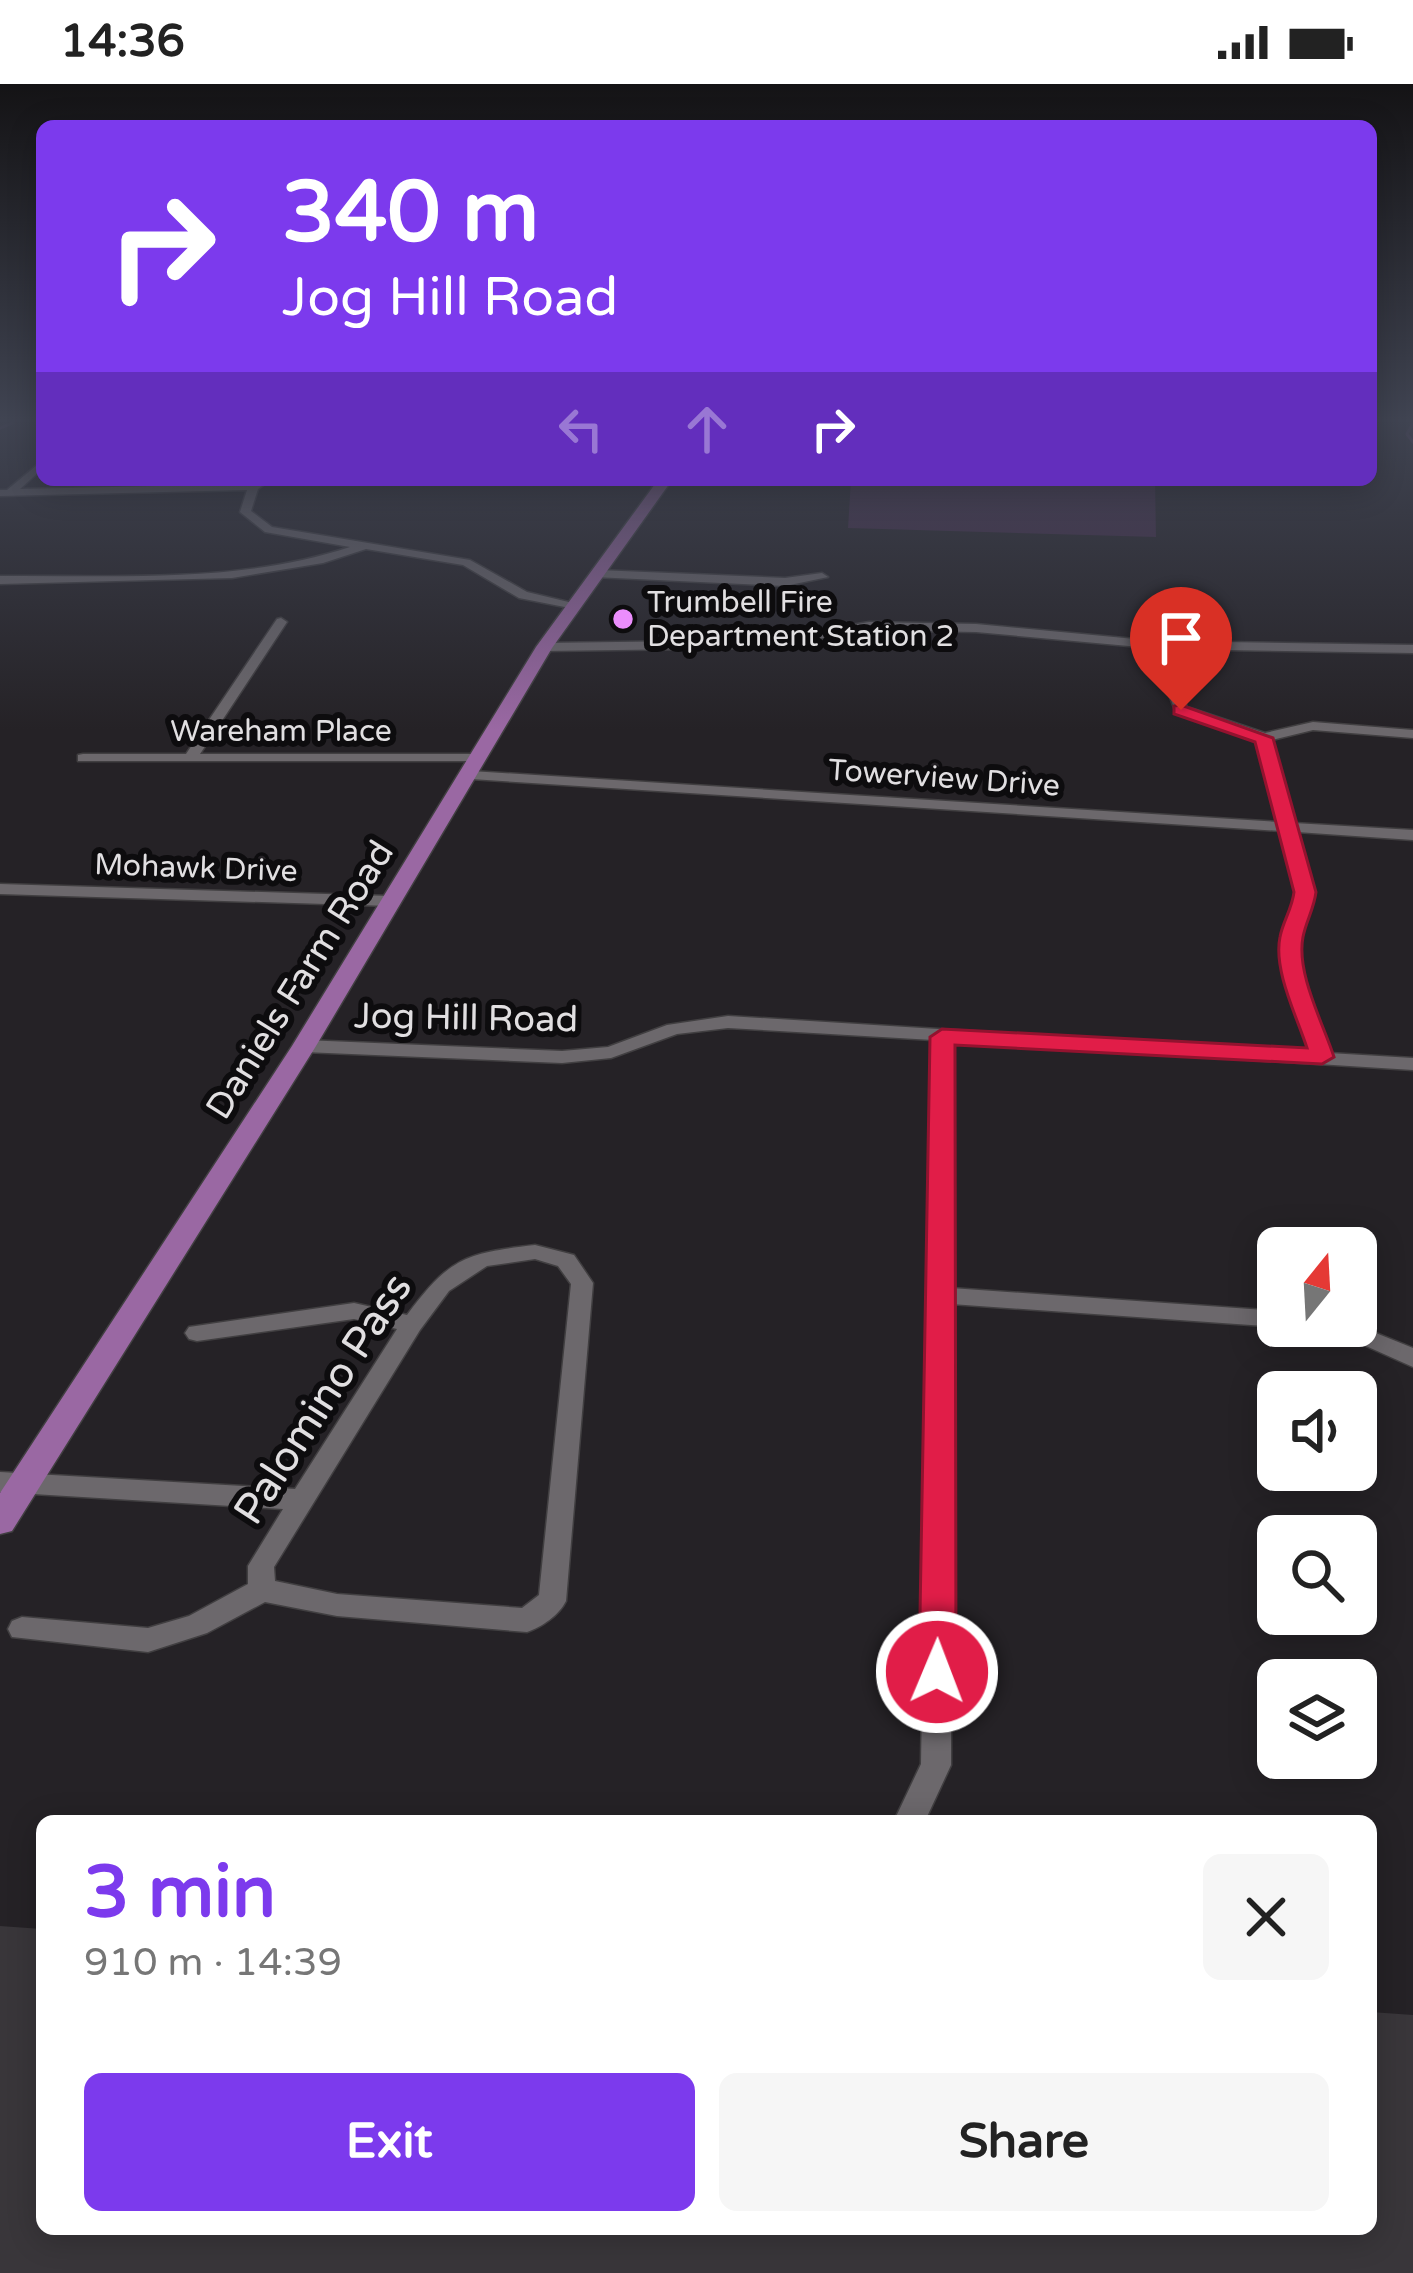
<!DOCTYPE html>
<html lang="en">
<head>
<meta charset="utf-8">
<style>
	:root { --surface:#fff; --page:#f6f6f6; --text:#222; --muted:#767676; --accent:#7c3aed }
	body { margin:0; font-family:"Varela Round",sans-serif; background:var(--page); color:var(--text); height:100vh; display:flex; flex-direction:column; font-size:45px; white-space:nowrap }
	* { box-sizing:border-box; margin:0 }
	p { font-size:39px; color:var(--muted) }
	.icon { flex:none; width:66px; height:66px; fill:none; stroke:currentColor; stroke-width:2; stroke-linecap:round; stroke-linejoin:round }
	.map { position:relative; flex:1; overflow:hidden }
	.drawer { position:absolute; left:36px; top:1731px; width:1341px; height:420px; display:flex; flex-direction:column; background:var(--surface); border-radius:18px; box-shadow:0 6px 30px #0003 }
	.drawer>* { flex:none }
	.guide { position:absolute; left:36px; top:36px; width:1341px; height:366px; border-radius:18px; box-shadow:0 6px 30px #0003; background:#7c3aed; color:#fff; overflow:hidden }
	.needle { width:78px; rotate:18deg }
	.tools { position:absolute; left:1257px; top:1143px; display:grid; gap:24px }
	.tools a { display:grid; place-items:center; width:120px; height:120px; border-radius:18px; background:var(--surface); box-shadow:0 6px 30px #0003; font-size:60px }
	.pin { position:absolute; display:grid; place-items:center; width:102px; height:102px; color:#fff; margin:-123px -51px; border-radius:50% 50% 50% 0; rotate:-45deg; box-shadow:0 0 12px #0007 }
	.pin .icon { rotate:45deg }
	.me { position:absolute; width:132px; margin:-66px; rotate:1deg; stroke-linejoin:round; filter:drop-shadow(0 0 9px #0008) }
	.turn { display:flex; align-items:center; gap:42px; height:252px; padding:0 48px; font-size:54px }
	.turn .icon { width:156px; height:156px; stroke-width:2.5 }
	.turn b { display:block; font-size:84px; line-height:102px }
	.lanes { display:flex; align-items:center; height:114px; padding:0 48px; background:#0003; justify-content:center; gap:60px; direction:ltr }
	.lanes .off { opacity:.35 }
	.round { display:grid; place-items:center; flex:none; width:126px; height:126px; border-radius:18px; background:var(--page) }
	.headline { display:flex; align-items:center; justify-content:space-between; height:204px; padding:0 48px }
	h1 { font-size:72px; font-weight:800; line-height:90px; color:var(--accent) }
	.action { display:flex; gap:24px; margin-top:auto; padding:24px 48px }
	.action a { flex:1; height:138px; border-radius:18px; background:var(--accent); color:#fff; font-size:48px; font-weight:800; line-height:138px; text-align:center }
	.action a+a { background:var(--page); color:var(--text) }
	.status { display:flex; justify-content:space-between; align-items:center; height:84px; padding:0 60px; background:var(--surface); direction:ltr }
	.status svg { height:33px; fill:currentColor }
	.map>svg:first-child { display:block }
	.green { fill:#452b4a }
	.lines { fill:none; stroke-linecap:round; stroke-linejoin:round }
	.stream { stroke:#6e4376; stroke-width:3 }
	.building { fill:#39363a }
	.minor-casing { stroke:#413f41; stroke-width:3 }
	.major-casing { stroke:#413f41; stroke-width:3 }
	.minor { fill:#6c686c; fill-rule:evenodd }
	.major { fill:#9a68a3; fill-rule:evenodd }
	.route { fill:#e11d48; stroke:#92132f; stroke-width:3 }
	.poi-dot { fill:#eb8dfc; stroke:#0d0c0e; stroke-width:4.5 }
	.labels { text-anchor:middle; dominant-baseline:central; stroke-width:12; stroke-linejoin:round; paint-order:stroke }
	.far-poi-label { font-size:30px; fill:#e1dfe1; stroke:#0d0c0e; text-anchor:start }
	.far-street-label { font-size:30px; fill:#e1dfe1; stroke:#0d0c0e }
	.street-label { font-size:36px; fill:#e1dfe1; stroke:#0d0c0e }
	.near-street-label { font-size:42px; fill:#e1dfe1; stroke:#0d0c0e }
</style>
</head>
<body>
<div class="status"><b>14:36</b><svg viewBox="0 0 49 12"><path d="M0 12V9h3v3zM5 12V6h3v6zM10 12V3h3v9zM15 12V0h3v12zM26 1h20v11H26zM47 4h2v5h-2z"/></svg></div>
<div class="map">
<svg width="1413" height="2189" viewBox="0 0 1413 2189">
	<rect width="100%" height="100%" fill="#252226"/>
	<path class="green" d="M851,396h304l1,57 -308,-9z"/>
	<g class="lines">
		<path class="stream" d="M1413,339l-6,11 6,8
			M0,344l12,-5"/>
	</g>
	<path class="building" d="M0,1842l42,3v300h1329v-217l42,3v258h-1413z"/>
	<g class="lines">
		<defs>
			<path id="minor" d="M42,377v8l-22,20 231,-5 19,-4 -12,9 -7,22 21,16 198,33 57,32 54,13 -6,4 -56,-11 -56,-33 -97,-16 -43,14 -91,15 -232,6v-8c117,-1 238,8 350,-29l-85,-15 -25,-20 7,-22 -247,6v-6h7z
				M598,486l187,8 37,-5 6,4 -43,9 -191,-9 -2,-3z
				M281,534l6,4 -87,132h279l5,1v6h-406v-6l5,-1h103l91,-135z
				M869,538l107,2 180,17 257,4v8l-249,-4 23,58 78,26 48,-11 100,8v8l-100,-8 -41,10 22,83 119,7v10l-116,-8 16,60 -12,45v29l28,87 84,5v12l-462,-29v247l327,23v15h4l-4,1 -327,-23v461l-26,56h-31l27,-57 12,-724 -205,-12 -51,6 -66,24 -49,5 -258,-11 -10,-6 10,-6 258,11 46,-4 59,-22 61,-9 582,36 -27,-86v-29l14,-45 -16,-61 -810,-52 -7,-4 7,-4 807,51 -21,-81 -81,-28 -25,-65 -175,-16 -107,-2 -103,18 -222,3 -7,-4 7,-4 222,-3z
				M0,800l390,12 8,5 -8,5 -390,-12z
				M535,1161l39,10 19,28 -27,318c-7,14 -24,26 -39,31l-190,-16 -72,-14 -58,31 -59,19 -136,-15 -4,-8 4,-8 10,-4 126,11 41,-12 59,-32v-18l35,-57 -283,-17v-20l295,17 102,-160 -43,-10 -157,22 -8,-2 -4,-6 4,-6 165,-24 53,12c43,-58 59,-62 128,-70zM535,1175l23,7 13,18 -32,311 -17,13 -185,-14 -62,-13 -1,-14 146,-237 29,-39 38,-25z
				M1356,1241l57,23v19l-56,-25 -40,-10 -4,-6z"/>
			<path id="major" d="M658,396h14l-120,168 -236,398 -304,485 -12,3v-41l292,-447 244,-399z"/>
		</defs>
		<use href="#minor" class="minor-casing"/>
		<use href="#major" class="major-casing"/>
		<use href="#minor" class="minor"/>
		<use href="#major" class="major"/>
	</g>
	<linearGradient id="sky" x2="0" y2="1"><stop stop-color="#141315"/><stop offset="0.52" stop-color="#404452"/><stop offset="1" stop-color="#404452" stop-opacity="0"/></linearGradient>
	<rect width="1413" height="646" fill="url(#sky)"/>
	<path class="route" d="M1181,621l92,33 43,154c-2,17 -10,29 -13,45 -7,36 20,86 31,120l-12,7 -367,-19 1,627 -6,12 -13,4 -13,-4 -5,-12 11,-635 12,-8 365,19c-10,-31 -34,-78 -27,-111 3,-16 12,-28 14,-45l-39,-150 -81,-28v-8z"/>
	<circle class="poi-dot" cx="623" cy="535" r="12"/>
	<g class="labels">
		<g class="far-poi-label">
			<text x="647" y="518">Trumbell Fire<tspan x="647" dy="34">Department Station 2</tspan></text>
		</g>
		<g class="far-street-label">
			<text x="281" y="647">Wareham Place</text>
			<text transform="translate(944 694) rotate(4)">Towerview Drive</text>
			<text transform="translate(196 784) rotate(2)">Mohawk Drive</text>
		</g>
		<g class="street-label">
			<text transform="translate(300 896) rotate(-58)">Daniels Farm Road</text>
			<text transform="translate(466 934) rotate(1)">Jog Hill Road</text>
		</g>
		<g class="near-street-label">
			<text transform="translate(323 1315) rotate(-57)">Palomino Pass</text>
		</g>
	</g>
</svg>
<div class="tools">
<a><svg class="needle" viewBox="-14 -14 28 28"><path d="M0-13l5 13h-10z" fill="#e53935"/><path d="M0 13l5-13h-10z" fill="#767676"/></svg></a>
<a><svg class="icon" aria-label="sound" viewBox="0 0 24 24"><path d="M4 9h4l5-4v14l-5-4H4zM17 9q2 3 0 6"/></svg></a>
<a><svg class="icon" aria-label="search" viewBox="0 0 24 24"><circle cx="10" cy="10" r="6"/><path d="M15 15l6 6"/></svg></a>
<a><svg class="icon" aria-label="layers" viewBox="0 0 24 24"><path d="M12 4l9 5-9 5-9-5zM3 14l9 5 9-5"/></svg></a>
</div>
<div class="pin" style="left:1181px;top:626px;background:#d93025"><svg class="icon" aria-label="arrive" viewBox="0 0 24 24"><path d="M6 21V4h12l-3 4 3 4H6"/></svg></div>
<svg class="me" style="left:937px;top:1588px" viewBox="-20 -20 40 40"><circle r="17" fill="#e11d48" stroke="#fff" stroke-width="3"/><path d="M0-11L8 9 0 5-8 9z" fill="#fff"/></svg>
<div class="guide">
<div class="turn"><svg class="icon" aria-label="right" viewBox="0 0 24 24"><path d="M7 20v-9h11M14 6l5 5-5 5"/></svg><div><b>340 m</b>Jog Hill Road</div></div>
<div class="lanes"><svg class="icon off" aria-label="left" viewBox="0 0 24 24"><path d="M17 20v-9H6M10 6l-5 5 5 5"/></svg><svg class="icon off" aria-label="ahead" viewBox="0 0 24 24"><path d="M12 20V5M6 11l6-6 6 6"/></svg><svg class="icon" aria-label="right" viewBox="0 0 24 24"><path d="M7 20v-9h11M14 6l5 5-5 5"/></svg></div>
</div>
<section class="drawer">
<div class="headline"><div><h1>3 min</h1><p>910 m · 14:39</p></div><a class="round"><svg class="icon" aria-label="close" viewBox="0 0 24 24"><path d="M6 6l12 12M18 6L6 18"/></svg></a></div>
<div class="action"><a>Exit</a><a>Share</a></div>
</section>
</div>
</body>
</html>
